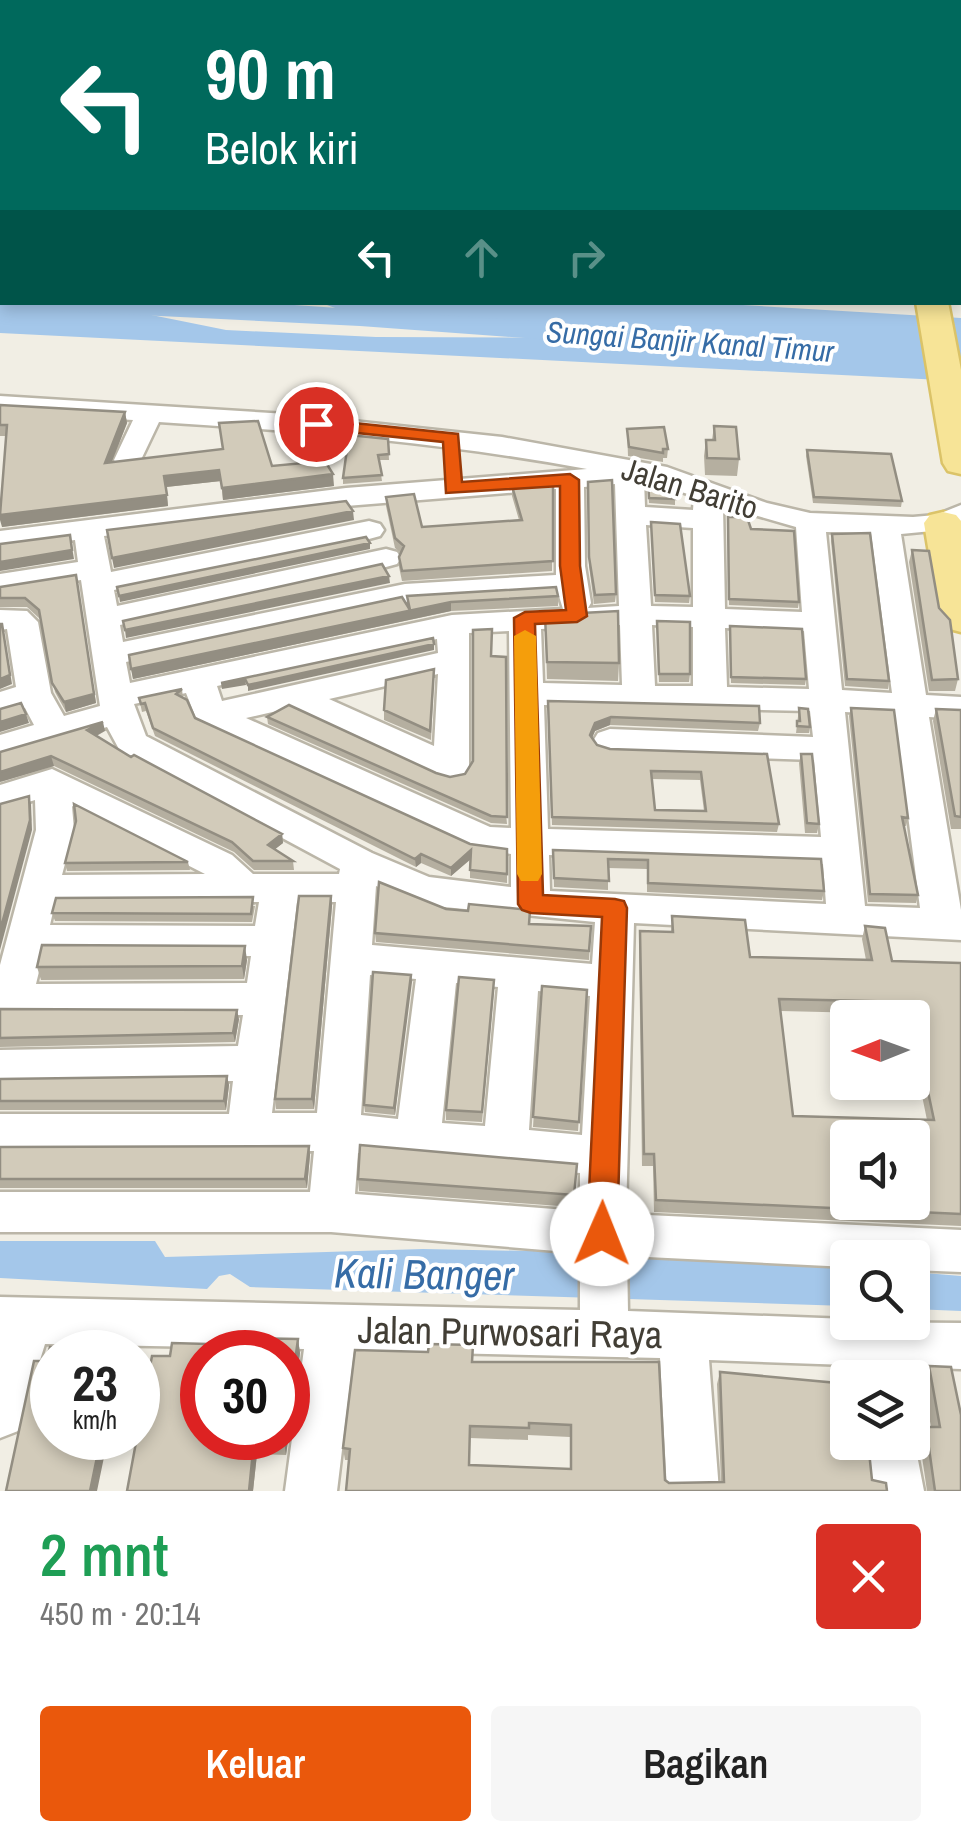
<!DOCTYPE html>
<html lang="id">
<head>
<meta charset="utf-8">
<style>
	:root { --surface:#fff; --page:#f6f6f6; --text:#222; --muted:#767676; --accent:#ea580c }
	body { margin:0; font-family:"Archivo Narrow",sans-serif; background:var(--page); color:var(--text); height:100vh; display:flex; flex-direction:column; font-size:38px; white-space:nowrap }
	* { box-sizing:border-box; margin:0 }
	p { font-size:32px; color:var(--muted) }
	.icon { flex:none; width:55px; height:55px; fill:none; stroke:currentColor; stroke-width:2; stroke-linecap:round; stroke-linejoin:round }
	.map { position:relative; height:1491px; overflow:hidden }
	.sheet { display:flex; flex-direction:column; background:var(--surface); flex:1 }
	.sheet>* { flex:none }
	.hud { position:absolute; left:0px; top:0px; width:962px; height:305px; box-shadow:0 5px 15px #0003; background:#00695c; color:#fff; overflow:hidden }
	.needle { width:65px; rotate:269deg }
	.tools { position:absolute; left:830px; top:1000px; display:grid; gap:20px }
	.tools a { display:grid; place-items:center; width:100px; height:100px; border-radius:10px; background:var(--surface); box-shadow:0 5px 15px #0003; font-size:50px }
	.speed { position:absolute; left:30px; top:1330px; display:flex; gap:20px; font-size:50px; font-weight:700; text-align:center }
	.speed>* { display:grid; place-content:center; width:130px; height:130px; border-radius:50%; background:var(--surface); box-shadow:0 5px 15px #0003; line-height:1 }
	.speed small { font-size:25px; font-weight:400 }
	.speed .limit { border:15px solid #d22; background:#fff; color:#111 }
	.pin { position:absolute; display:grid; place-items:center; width:85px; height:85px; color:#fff; margin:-42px; border:5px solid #fff; border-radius:50%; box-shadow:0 2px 10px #0007 }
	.me { position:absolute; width:110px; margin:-55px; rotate:1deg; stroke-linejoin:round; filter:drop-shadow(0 0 8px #0008) }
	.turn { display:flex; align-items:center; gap:35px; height:210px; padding:0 40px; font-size:45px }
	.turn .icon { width:130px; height:130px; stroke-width:2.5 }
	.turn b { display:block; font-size:70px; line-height:85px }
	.lanes { display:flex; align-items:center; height:95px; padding:0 40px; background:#0003; justify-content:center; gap:50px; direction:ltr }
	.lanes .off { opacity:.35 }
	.round { display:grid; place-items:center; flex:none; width:105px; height:105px; border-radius:10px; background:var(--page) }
	.overview { display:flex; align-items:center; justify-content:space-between; height:170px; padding:0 40px }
	h1 { font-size:60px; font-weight:600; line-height:75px; color:#1e9e55 }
	.action { display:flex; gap:20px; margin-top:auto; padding:20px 40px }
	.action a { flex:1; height:115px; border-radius:10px; background:var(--accent); color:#fff; font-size:40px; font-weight:600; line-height:115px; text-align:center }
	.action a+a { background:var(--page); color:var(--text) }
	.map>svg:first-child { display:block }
	.water { fill:#a4c7ea }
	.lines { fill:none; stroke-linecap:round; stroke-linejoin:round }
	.river { fill:#a4c7ea; fill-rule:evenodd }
	.minor-casing { stroke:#bbb6a8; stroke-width:5 }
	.major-casing { stroke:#dbc368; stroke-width:5 }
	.minor { fill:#fff; fill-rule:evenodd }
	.major { fill:#f7e497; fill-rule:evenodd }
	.wall { fill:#b5afa0; fill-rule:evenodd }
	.shaded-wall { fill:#938e82 }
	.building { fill:#d2cbba; stroke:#938e82; stroke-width:2.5; fill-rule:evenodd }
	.route { fill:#ea580c; stroke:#983908; stroke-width:2.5 }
	.slow { fill:#f59e0b }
	.labels { text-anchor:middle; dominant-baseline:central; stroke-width:8; stroke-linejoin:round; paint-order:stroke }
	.far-water-label { font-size:30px; font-style:italic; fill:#366ca6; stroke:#fff }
	.street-label { font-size:32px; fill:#423e35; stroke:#fff }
	.near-street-label { font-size:38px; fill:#423e35; stroke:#fff }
	.near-water-label { font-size:42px; font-style:italic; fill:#366ca6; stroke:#fff }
</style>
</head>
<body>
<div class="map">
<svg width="961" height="1491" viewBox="0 0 961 1491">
	<rect width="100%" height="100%" fill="#f1eee4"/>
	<path class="water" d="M0,271l2,31 90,1 134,27 150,7 221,1 -15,-8 -71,1 -44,-9 -81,5 -59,-22 -42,-2 407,-1 269,16v63l-961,-48z
		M0,1241h155l10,16 258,-8 158,3 266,17v37l-597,-19 -20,-13 -11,2 -12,13 -207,-11z
		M913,1272l48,4v35l-48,-2z"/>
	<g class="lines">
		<path class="river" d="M45,302h204l397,27 11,2 4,7 -4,7 -11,2 -286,-21 -301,-15 -10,-3z"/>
		<defs>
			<path id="minor" d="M241,0h23l2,2h-23z
				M433,0h20l2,2h-23z
				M960,50l1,1v12l-1,-1z
				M0,218l2,1v14l-2,-1z
				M960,268h1v14h-1z
				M0,396l287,18 215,23 165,30 100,36 43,10 103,4 23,-2 25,-10v21l-8,3 -52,5 25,161 35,2v22l-32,-2 32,193v30l-327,-17 -8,291 335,16v42l-49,-2v-12h-64v9l-221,-11 1,55 220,8v3l113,1v46l-252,-9 10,131h-52l-7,-133 -306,-7 -17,140h-52l19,-142 -259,-5 -27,87 -18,7v-141l580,13v-57l-249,-21h-331v-40h310l4,-41 -314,1v-38h229l4,-33 -233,3v-34l238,-4 5,-31 -243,1v-51l36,-135 -1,-30 -35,11v-26l52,-16 180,86 21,19h86l1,-5 -220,-118 -13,-24 -107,32v-24l34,-10 -9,-17 -25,7v-23l16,-5 -9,-58 -7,1v-20l27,1 11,11 13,71 13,23 36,-10 -19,-126 -81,12v-18l78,-12 -3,-22 -75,9v-18l346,-43 241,-19c-141,-26 -284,-38 -428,-47l-21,44h-20l-4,-6 19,-40 -133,-8zM644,480l50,16 -1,14 -48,-3zM615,484l4,122 -31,2 3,-5 -6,-37 -1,-79zM556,489v86l-151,9 -282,58 -3,-17 266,-58 11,-3 4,-6 -4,-6 -11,-3 -269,57 -3,-16 255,-51 11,-3 4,-6 -4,-6 -11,-3 -258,51 -7,-36 242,-30zM723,506l73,21 6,85 -77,-3zM646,525l47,3v79l-42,-1zM826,532l45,1 21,160 -50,-3zM558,593l5,16 -111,6 -322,68 -4,-21 279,-60zM620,625l2,60 -79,-2 -2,-54zM652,625l41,2v59h-38zM725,628l79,3 5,58 -82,-2zM509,631l2,197 -21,-1 -244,-109 44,-10 148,69 13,3 13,-3 5,-9v-135zM437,639l1,14 -216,48 -5,-15zM438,674l-4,72 -105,-47zM186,693l12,30 274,126 39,5v33l-82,-10 -57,-24 -226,-117 -12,-32zM544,705l266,6 3,26 -203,-8 -12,4 -5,8 5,8 12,4 204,7 7,77 -273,-8zM845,712l50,3 25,193 -55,-2zM72,806l133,68 -143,1 12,-45zM549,855l274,9 3,40 -276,-13zM376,886l48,19 171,17 -3,42 -220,-19zM259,902l-4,24 -205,-1 5,-22zM297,902h39l-19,211h-45zM43,955l208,1 -4,27 -211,1zM370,975l46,4 -18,140 -37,-4zM456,983l42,4 -13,139 -43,-3zM538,991l52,5 -8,139 -53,-5zM358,1153l222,20v38l-225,-17z
				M912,1429l12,62h-52l-6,-49h46z"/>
			<path id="major" d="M730,0h23l1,2h-22z
				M916,302h32l13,68v104l-13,-3 -5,-8z
				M943,512l13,3 5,6v111l-15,-4 -6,-9 -16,-96 6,-8z"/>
		</defs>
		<use href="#minor" class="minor-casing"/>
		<use href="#major" class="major-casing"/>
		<use href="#minor" class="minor"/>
		<use href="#major" class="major"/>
	</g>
	<path class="wall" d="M0,405l125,7 2,11 -15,39 160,4 62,20 -111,14 -2,-19 -55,6 2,19 -166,21 4,-91h-6z
		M714,426l25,33 -2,17 -32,-1 -1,-19 2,-16h6z
		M627,429l41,20 -1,9h-4v4l-35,-6z
		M388,439l1,21h-10l3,21 -39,3v-6z
		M807,450l95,51 -1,6 -88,-4 -7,-47z
		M588,482l28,112 -1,8 -21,2 -5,-38z
		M553,483l-1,88 -150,10 -3,-14v-10l2,-4 -6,-5 -9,-42v-9l36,30 97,-7 -7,-24v-10z
		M648,485l17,4 10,10v6l-26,-2z
		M728,517l23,12 48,73 -1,6 -69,-3z
		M651,522l39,74 -1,7 -34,-1z
		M832,534l57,147 -1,8 -43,-3 -14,-145z
		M912,550l27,58 19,71 -3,12h-26l-20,-129z
		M76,575l20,128 -30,9 -11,-20 -15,-73 -13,-12h-27v-20z
		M407,596h151v10l-107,5 -318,68 -4,-24 278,-49z
		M545,615l74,48 -1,18 -71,-2z
		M657,621l33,53 -1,8h-30z
		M730,626l76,53 -1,6 -74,-2z
		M491,656l16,168 -16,-1 -223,-99 -1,-7 169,56 14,4 15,-3 8,-13z
		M434,679l-3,61 -47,-20v-10z
		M182,689l1,9 12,20 275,126 37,5v34l-37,-5v-19l-19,17 -30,-13 -5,4 -261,-131 -9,-25 -4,1 -3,-14z
		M799,708l11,19 -1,6h-13z
		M851,708l57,110 -2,8h-2l14,69 -2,8 -48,-1 -19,-186z
		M548,709l212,14 -2,8 -148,-6 -15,6 -3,6 5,8 13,4 157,5 12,70 -2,8 -225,-7zM652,779l48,1 4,31 -49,-1z
		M936,709l25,1v119h-10l-18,-108z
		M105,731l-9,5 35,21 151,77 1,9 -8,6 18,12 1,9h-40l-20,-18 -180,-86 -54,16z
		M801,754l18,70 -2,9h-12l-6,-70z
		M553,850l268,9 3,32 -2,9 -175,-8v-23l-39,-1v22l-54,-3z
		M188,862l2,8 -123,1 -2,-8z
		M331,896l1,10 -18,203h-38l-1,-10z
		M255,906l-3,16 -197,-1 -3,-8z
		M446,909l83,15 62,2 -2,34 -213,-18 -1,-9z
		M672,916l78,41 116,3 -4,-21 3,-13 27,35 69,2v263l-307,-14 -1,-46h-11l-3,-223 1,-12 31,1zM781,1011l125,3v4h6v29l15,73 -134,-4z
		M247,960l-3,19 -203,1 -4,-13z
		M411,975l-16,140 -30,-3 -1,-7z
		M542,986l45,4 -9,141 -45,-4z
		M494,990l-12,132 -36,-2v-10z
		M0,1009l239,10 -4,23 -235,5z
		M227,1076l2,9 -3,25h-226v-31z
		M309,1146l1,9 -3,33h-307v-41z
		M577,1164l-4,43 -214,-16 -1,-12z
		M298,1339l2,14 -14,102 -29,-1 -4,37h-126l43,-135 75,-11z
		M473,1362l196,121 52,-1 -4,-98 3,-12 152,108 -526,11 3,-31h-4l-2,-12zM528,1435l42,2v32l-101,-4 1,-27 58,2z
		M929,1366l32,125h-34l-7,-48 6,-16h5l-8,-45z"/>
	<path class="shaded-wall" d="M39,0h12l1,1 -16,1z
		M2,33v13l-2,3v-14z
		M125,412l2,11 -20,51 -2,-11z
		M219,470l2,11 -55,6 -2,-11z
		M333,474l1,12 -111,14 -1,-12z
		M167,495l1,11 -166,21 -2,-7v-5z
		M353,511l1,9 -240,48 -2,-10z
		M70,535l4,24 -74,12v-9z
		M370,543v6l-250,53 -1,-6z
		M76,575l20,128 -30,9 -2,-10z
		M389,576l1,7 -264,55 -1,-8z
		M451,602v9l-318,68 -2,-10z
		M2,624l10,60 -12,5v-10z
		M434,644v6l-186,41v-6z
		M245,679l1,6 -24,4 -1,-6z
		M26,714l3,9 -29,9v-10z
		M611,717l-1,8 -15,6 -5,12v-8l5,-12z
		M103,722l2,9 -16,9 -2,-10z
		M51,756l3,10 -54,16v-10z
		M29,796l2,9 1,25 -32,120v-19z
		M282,834l1,9 -14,11 -1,-9z
		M471,850v9l-20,17v-8z
		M421,854v9l-5,4 -1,-8z
		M331,896l1,10 -18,203 -2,-10z
		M245,946l2,14 -3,19 -2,-13z
		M411,975l1,7 -17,133 -1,-7z
		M237,1010l2,9 -4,23 -2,-9z
		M227,1076l2,9 -3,25 -2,-9z
		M309,1146l1,9 -3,33 -2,-9z
		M298,1339l2,14 -14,102 -2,-13v-4h4v-24z
		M101,1438h7l-11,53h-7z
		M254,1441l3,13 -4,37h-4z"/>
	<path class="building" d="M0,0h39l-3,2h-34v31l-2,2z
		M882,0h79v39l-1,1v-38h-77z
		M960,57l1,1 -1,66z
		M960,223h1l-1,35z
		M0,405l125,7 -20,51 118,-14 -4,-26 39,-2 14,45 53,-5 8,13 -111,14 -3,-18 -55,6 3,19 -167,20 7,-90h-7z
		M714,426l22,1 3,32 -32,-1 -1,-18h9z
		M664,427l4,22h-5v4l-34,-6 -2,-18z
		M349,435l39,4 1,15 -11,1 4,20 -39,3z
		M807,450l84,4 11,47 -88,-4z
		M648,479l17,6v4l9,1 1,9 -26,-1z
		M612,480l4,114 -21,1 -6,-38 -1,-75z
		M553,483v78l-151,10 -3,-14 5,-11 -9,-8 -9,-41 28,-3 8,33 100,-7 -10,-34z
		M346,501l7,10 -241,47 -5,-28z
		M728,517h19l4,12 43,2 5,71 -70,-3z
		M651,522l29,2 10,72 -35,-1z
		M870,533l19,148 -42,-2 -15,-145z
		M70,535l2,15 -72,12v-18z
		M366,537l4,6 -251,53 -2,-9z
		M912,550l17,1 10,57 11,12 8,59 -26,1z
		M382,564l7,12 -264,54 -2,-9z
		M76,575l18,119 -30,8 -12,-19 -13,-73 -14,-12h-25v-11z
		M556,587l2,9 -107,6 -320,67 -2,-14 273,-58 8,13 -3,-14z
		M618,611l1,52 -72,-1 -2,-47z
		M657,621l33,1v52h-31z
		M0,624h2l8,51 -10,4z
		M730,626l72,3 4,50 -75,-2z
		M492,629l-1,27 15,1 1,160 -16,-1 -224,-99 22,-12 147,68 14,4 15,-3 8,-13v-131z
		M433,638l1,6 -186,41 -3,-6 -24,4z
		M434,669l-4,62 -46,-21 2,-30z
		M182,689l-6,5 11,6 8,18 275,126 37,5v25l-37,-4 1,-20 -20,18 -30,-14 -6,5 -262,-131 -8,-25 -4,1 -2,-6z
		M548,701l211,5 1,17 -149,-6 -16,6 -5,12 7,10 13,4 157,5 12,70 -227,-7zM651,771l50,1 5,39 -51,-1z
		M21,703l5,11 -26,8v-13z
		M799,708l9,1 2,18 -13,-1v-5h3z
		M851,708l43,2 14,108 -6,-1 16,78 -48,-1z
		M936,709l25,1v107l-6,-1z
		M103,722l-16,8 44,27 3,-2 148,79 -14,11 25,16h-40l-21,-19 -181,-86 -51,16v-20z
		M801,754h11l7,70 -12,-1z
		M29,796l1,24 -30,111v-127z
		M74,804l114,58 -123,1 11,-42z
		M553,850l268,9 3,32 -176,-8v-23l-40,-1 1,22 -55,-3z
		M379,882l67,27 22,2 1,-7 61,6 -1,14 62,2 -2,25 -214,-18z
		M299,896h32l-19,203h-37z
		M253,897l-2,17 -199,-1 4,-15z
		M672,916l73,4 5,37 122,3 -7,-34 20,2 7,33 69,2v251l-305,-14 -2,-46h-10l-4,-223 33,1zM779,999l130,3 25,118 -141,-4zM848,1138h64v64h-64z
		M42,945l203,1 -3,20 -205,1z
		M373,972l38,3 -17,133 -30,-3z
		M459,977l35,3 -12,132 -36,-2z
		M542,986l45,4 -8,132 -46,-5z
		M0,1009l237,1 -4,23 -233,5z
		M227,1076l-3,25h-224v-22z
		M360,1145l217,19 -3,31 -216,-16z
		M309,1146l-4,33h-305v-32z
		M246,1338l52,1 -10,75v-62h-86v86h82v4l-30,-1 -5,50h-122l25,-135h18l2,-13 73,2z
		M429,1344l44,1 -1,17h187l6,118 4,3 55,-1 -4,-110 128,12v58h20l4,38 14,3 1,8h-541l4,-42 -7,-1 12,-98 73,2zM529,1423l42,2v44l-102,-4 1,-39 59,2z
		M50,1347l46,5h-44v86h49l-11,53h-84l28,-130h12z
		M929,1366l22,1 10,48v76h-26l-9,-64h14z"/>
	<path class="route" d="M316,419l142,15 4,48 108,-8 9,6 1,86 7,50 -10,6 -42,2 8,271 72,4 9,2 3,7 -10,326 -5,10 -10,4 -11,-4 -4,-10 15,-317 -71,-4 -9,-3 -4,-6 -4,-286 11,-6 41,-2 -6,-44v-80l-114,7 -3,-51 -133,-14v-8z"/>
	<path class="slow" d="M525,630l11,6 6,238 -4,7h-17l-4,-7 -3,-238z"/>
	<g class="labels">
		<g class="far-water-label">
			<text transform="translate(690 341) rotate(4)">Sungai Banjir Kanal Timur</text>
		</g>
		<g class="street-label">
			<text transform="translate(690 488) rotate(17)">Jalan Barito</text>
		</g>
		<g class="near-street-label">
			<text transform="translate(510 1332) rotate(1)">Jalan Purwosari Raya</text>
		</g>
		<g class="near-water-label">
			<text transform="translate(424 1274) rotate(1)">Kali Banger</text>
		</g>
	</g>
</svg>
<div class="tools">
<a><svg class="needle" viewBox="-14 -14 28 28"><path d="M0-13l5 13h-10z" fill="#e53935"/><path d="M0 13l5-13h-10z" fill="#767676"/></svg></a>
<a><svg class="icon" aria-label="sound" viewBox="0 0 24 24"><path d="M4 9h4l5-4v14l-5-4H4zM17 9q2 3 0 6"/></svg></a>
<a><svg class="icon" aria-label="search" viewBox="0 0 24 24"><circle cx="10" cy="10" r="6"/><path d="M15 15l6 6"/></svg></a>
<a><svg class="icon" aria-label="layers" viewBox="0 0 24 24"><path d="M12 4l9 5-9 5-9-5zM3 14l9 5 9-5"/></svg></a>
</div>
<div class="speed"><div>23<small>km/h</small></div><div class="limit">30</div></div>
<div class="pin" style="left:316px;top:424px;background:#d93025"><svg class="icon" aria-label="arrive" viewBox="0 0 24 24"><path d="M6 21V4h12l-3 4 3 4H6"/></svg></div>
<svg class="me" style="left:602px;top:1234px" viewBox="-20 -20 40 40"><circle r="19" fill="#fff"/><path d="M0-13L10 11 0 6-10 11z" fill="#ea580c"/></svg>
<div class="hud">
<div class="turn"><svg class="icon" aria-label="left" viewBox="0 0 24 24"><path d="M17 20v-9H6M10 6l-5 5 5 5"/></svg><div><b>90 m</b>Belok kiri</div></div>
<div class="lanes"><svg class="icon" aria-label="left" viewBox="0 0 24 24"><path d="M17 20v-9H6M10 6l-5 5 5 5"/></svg><svg class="icon off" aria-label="ahead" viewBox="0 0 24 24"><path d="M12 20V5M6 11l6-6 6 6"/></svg><svg class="icon off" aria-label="right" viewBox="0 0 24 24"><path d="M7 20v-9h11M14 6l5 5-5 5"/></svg></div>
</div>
</div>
<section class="sheet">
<div class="overview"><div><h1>2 mnt</h1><p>450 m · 20:14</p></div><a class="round" style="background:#d93025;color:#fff"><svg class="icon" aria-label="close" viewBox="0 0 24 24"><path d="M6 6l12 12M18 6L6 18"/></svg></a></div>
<div class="action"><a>Keluar</a><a>Bagikan</a></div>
</section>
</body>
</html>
